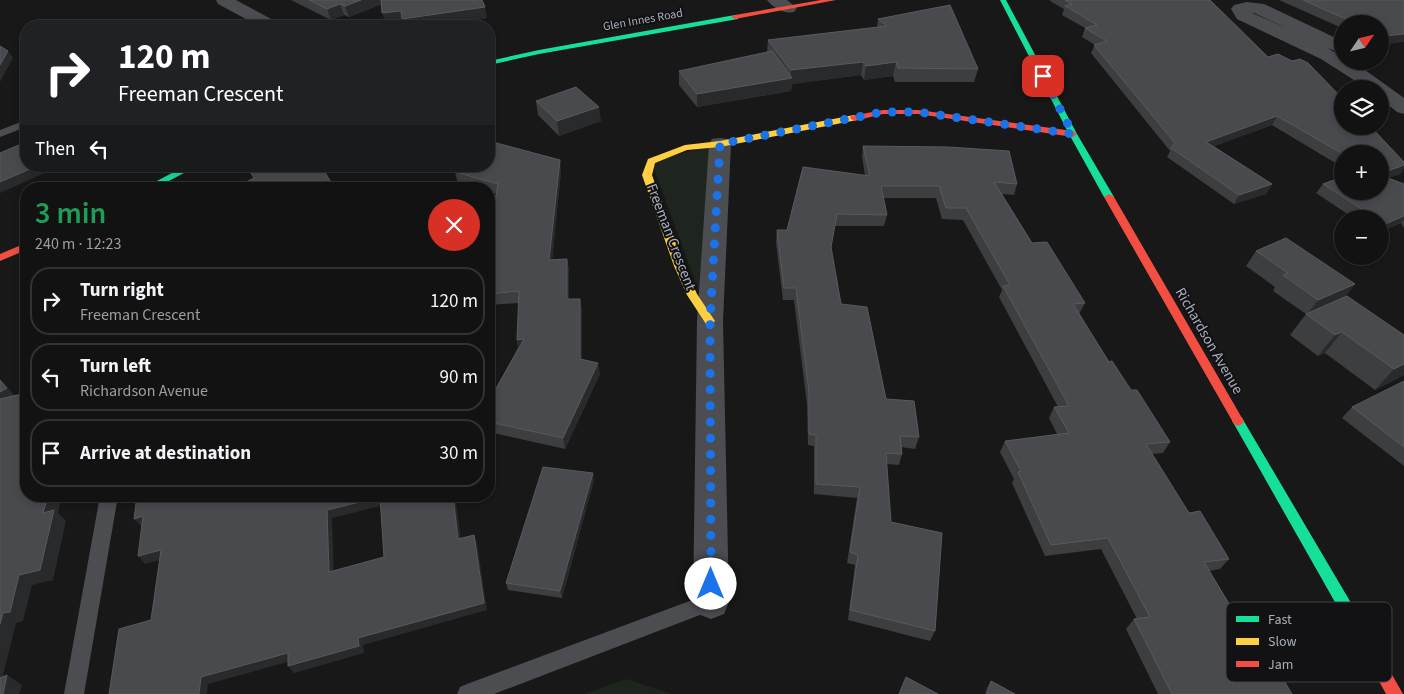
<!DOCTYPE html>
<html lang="en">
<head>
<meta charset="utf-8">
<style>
	:root { --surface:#121212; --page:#1b1b1b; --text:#f1f3f6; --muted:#9c9e9f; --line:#313232 }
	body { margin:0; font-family:"Source Sans 3",sans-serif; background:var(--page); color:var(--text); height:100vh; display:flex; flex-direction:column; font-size:19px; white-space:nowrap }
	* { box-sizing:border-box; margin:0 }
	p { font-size:16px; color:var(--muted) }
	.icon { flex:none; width:28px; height:28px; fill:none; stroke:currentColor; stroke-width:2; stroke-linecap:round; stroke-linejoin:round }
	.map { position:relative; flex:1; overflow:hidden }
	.sheet { position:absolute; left:20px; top:182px; width:475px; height:320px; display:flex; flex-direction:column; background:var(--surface); border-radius:20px; box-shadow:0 2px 8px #0003,0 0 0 1px var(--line) }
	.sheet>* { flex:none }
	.guide { position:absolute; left:20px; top:20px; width:475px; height:152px; border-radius:20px; box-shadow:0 2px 8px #0003,0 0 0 1px var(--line); background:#202124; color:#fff; overflow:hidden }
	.needle { width:32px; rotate:55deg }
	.buttons { position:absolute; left:1334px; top:15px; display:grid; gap:10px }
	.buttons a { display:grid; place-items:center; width:55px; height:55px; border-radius:50%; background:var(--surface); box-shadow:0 2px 8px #0003,0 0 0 1px var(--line); font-size:25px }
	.pin { position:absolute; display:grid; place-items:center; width:42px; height:42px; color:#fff; margin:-21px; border-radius:10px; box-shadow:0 2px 8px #0006 }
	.me { position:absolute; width:55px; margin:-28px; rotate:0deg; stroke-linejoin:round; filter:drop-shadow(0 0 4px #0008) }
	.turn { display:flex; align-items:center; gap:18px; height:105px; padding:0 15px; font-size:22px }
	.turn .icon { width:65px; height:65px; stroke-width:2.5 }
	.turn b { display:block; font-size:35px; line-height:42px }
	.then { display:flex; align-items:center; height:48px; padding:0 15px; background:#0003; gap:10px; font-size:19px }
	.round { display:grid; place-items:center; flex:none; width:52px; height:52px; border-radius:26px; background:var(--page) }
	.overview { display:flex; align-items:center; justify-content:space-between; height:85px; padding:0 15px }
	h1 { font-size:30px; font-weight:600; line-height:38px; color:#1e9e55 }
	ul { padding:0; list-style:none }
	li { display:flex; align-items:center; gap:15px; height:68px; margin:0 10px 8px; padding:0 5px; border:2px solid var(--line); border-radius:20px }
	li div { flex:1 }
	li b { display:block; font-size:19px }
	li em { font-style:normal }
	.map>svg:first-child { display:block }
	.green { fill:#1d251e }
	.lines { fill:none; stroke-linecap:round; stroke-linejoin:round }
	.lane { fill:#4b4d51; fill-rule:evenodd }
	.street { fill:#4b4d51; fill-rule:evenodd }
	.fast { fill:#16e098; fill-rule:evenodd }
	.slow { fill:#ffcf43; fill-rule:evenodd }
	.jam { fill:#f24e42; fill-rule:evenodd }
	.wall { fill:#3d3e40 }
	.shaded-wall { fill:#292a2b }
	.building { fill:#484a4d; stroke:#575a5e; fill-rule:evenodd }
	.route { stroke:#1a73e8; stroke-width:9; stroke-dasharray:0 16.2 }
	.labels { text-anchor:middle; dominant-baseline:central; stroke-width:4; stroke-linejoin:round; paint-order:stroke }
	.far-street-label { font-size:12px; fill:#a7aeba; stroke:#121214 }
	.street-label { font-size:15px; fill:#a7aeba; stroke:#121214 }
	.key { fill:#121214; stroke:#3f4146; stroke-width:1 }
	.key-label { font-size:14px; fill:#a7aeba }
</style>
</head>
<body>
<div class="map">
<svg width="1404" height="694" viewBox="0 0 1404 694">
	<rect width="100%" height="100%" fill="#181818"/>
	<path class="green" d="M720,144l-10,177 -59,-160z
		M626,679l45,15h-86z"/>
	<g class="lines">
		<path class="lane" d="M26,120v7l-26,10v-7z
			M100,496h18l-34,198h-20z
			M711,593l7,3 3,6 -3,6 -224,86h-37l3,-7 7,-3z"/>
		<path class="street" d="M216,0h20l41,22 3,4h-21l-41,-22z
			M767,0h20l10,8 -3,4c-10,2 -21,-4 -27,-12z
			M1247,2l17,2 78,37v12l-15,-5 15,8v5l12,1 50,36v16l-7,-2 -17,-14v-9h-12l-47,-30 -84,-40 -6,-10 3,-4zM1252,13h2l33,15z
			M720,138l8,1 3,5 -8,177 6,281 -5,12 -13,5 -13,-5 -5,-12 4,-281 12,-177 3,-5z"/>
		<path class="fast" d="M1000,0h6l71,134 37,63 -2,2 -3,1 -5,-3 -35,-63z
			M735,15h3v4l-199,35 -50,11v-4l50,-11z
			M185,166h12l-43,23h-12z
			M1238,416l4,2 112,190 2,5 -2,5 -5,2 -5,-2 -110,-194 -2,-3 2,-3z"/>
		<path class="slow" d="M854,115l4,3 -1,2 -137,27 -33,3 -32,13 -3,12 32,91 13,28 18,27 -5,4 -4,-1 -19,-29 -13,-29 -32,-91 6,-16 37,-14 35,-4z"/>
		<path class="jam" d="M821,0h15l-101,19 -4,-2 4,-2z
			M883,110h35l155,21 4,3 -4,3 -155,-23h-35l-29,7 -4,-3 1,-2z
			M1109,194l5,3 128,221 2,3 -2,3 -4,2 -4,-2 -130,-227z
			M26,243v7l-26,11v-7z
			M1349,606l5,2 49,86h-17l-44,-81 2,-5z"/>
	</g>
	<path class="wall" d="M291,0h191l5,18 -57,8h-26l-1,-4 -17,2 -4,-20 -33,13 -5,-2 -13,5z
		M1050,0h160l58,57 10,-3 14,7 8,-2 8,4 34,35v28h28l34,36v6l-4,6 -12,4 16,6v44l-3,-5 -21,9v-13h-25l-39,-26 7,-9 19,-7v14h38v-37h-38v13l-70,-42 -58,21 58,38 -6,10 -32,10 -67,-47 3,-6 -79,-98 4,-8 -13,-8 3,-9 -23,-13 2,-6 -14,-8z
		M1279,0h125l-24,45v-21h-38v4z
		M878,19l100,50 -4,13h-79l-2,-6 -29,4 -3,-5 -69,9 -1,7 -94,16 -18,-22v-14l88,-19 1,-12 109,-13z
		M536,101l65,20 -42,15 -21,-21z
		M863,146l154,38 -3,11 -12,-1 30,49 53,60 -6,11 30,48 61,80 -7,11 -11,1 37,59 40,46 -9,10 -11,2 52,86 31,37h-134l-32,-65 8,-10h3l-36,-70 -56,7 -33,-73 2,-4 -14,-27 5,-11 52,-7 -8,-16 5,-11h4l-59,-110 3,-7 -39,-70 -21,-1 -6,-21h-53l4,17 -3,11h-49l-4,22 10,56 45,95 33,38 -4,12 -14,-2 1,7 -3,11 -13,-1 5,58 44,109 -5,10 -82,-21 7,-55 -8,-2 10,-65 -43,-4v-48l-6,-1 -1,-41 -13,-104h-11l-7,-58 1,-12h10l78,-55 -3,-18z
		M561,171l-9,89 15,-1 2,11v29l13,11v50l18,14 -35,75 -76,-17v-31l29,-53 -1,-8 2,-37 -30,2v-69l7,-42 -7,-2v-3h-13l-18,-5 -3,-12z
		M1256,251l99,33 -11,14 60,37v40l-29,15 -50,-37 -7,3 -28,-21 16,-21 -33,-23 2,-4 -29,-21z
		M1404,381v85l-62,-48 10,-11z
		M594,480l-32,118 -54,-8 -2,-7z
		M991,681l24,13h-30l2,-6z"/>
	<path class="shaded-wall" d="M361,0h22l1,3 -35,14 -4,-11z
		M340,4l4,11 -13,5 -4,-11z
		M485,7l2,11 -57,8h-26l-1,-4 -17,2 -4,-11 19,-2z
		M1404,34v8l-24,3 5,-9z
		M8,51l5,7 -13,24v-17z
		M863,62l-2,13 -69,9 -1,7 -94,16v-13l94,-16v-8z
		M896,62l-3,14 -29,4 2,-14z
		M599,107l2,14 -42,15 -2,-15z
		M1277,116l-5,9 -70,26 4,-9z
		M560,160l1,11 -10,101 -2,-12z
		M1404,165v3l-4,6 -20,7v-7z
		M37,166h23l-60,27v-11z
		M374,166h34l-33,6z
		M1272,184l-6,10 -32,10 5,-9z
		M1404,216v3l-3,4 -21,9v-2l5,-6z
		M567,259l2,11v41l-2,-12z
		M1355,284l-12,15 -36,16 11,-15z
		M580,299l2,11v61l-2,-12z
		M1342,332l-17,21 -7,3 17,-21z
		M524,339l-5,13 -2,-12z
		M598,363l2,11 -35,75 -2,-11z
		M1404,364v11l-29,15 19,-21z
		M0,379l15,17 -15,8z
		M593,473l1,7 -32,118 -2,-7z
		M48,496h14l-4,17 8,8 -13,59 -21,5 -9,36 -7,2 -16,64v-63l3,-11 16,-38 24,-62z
		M453,496h2l7,51 -4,-8z
		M380,497l4,8 -52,13 2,61 -5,-7 -2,-62z
		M143,516l8,8 -10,2 -7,-7z
		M474,535l3,8 10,67 -124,35 1,8 -70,20 -6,-7 70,-28z
		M161,550l7,8 -23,6 -7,-8z
		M288,653l7,7 -87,24 -1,10h-8l2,-17z
		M7,675l15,10 -3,9h-16z"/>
	<path class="building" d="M309,0h52l-16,6 -5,-2 -13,5z
		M381,0h101l3,7 -83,12 -1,-8 -19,2z
		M1065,0h145l58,57 10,-3 14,7 8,-2 8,4 34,35v28h28l34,36v3l-24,9v-20h-37l-66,-38 -71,26 66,42 -33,11 -68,-47 4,-5 -81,-98 13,-4 -22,-13 12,-3 -32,-19 7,-2z
		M1303,0h101v34l-19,2 -5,-2v-10h-23z
		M950,5l28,64 -80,-1 -2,-6 -30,4 -3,-4 -72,8 -23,-30 119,-14 -9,-7z
		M155,22l8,4h-20z
		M0,46l8,5 -8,14z
		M772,51l20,27 -95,16 -18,-23z
		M576,87l23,20 -42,14 -21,-20z
		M489,141l71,19 -11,100 18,-1v40h13v60l18,4 -35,75 -74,-16v-21l35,-62 -7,1 2,-49 -30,3v-58l9,-52 -43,-12 6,-6h28z
		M26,142v24h11l-37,16v-29z
		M863,146l85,1 61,4 8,33 -23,-2 38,61 15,-1 38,61 -12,1 36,58 3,-1 19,29h6l33,52 -24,2 43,69 11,-2 29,48 -25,3 57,95 8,-1 23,38h-120l-38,-75 16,-2 -42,-79 -57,7 -33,-73 3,-1 -16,-30 64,-8 -15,-26 15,-1 -66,-120 7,-1 -44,-77h-20l-7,-22h-58l6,29 -50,-1 -6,33 10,57 26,3 19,92 28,2 5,36 -19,-1 2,18 -16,-1 5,69 51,11 -7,98 -85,-21 8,-55 -8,-3 10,-65 -44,-3v-49l-7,-1v-42l-13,-104h-12l-7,-58h10l16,-63 67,9z
		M273,166h48l13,21 -2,2h-100l22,-11 -3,-5z
		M1380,175l24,9v32l-19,8 -5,-3v-2h-3l-54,-35 19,-7v14h38z
		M1286,238l69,46 -37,16 -35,-25 5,-2 -32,-22z
		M1347,296l57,39v29l-10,5 -52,-37 -7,3 -29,-21z
		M0,380l7,8 -7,4z
		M1404,381v66l-52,-40z
		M26,393v103h22l-5,17 11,-3 -14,60 -21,5 -9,37 -7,1 -3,11v-225z
		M543,467l50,6 -33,118 -54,-8z
		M137,496h316l5,43 16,-4 10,68 -126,35 1,8 -71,20v-13l-87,24 -2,17h-90l10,-65 32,-9 10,-70 -23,6 5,-40 -9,3zM380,497l4,60 -55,15 -2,-62z
		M7,675l-4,19h-3v-16z
		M906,677l32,17h-39z
		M991,681l24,13h-28z"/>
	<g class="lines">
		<path class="route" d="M711,584l-1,-263 10,-177 163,-32h35l155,22 -30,-58"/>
	</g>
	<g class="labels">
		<g class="far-street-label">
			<text transform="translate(643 20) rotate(-10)">Glen Innes Road</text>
		</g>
		<g class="street-label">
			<text transform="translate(671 237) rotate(69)">Freeman Crescent</text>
			<text transform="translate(1209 341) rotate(60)">Richardson Avenue</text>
		</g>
	</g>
	<rect x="1226" y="602" width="166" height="80" rx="8" class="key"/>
	<rect x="1236" y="616" width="23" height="6" fill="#16e098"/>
	<rect x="1236" y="638" width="23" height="7" fill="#ffcf43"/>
	<rect x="1236" y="661" width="23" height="6" fill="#f24e42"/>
	<g class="key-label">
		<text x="1268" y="624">Fast</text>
		<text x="1268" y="646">Slow</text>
		<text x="1268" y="669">Jam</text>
	</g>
</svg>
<div class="buttons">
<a><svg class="needle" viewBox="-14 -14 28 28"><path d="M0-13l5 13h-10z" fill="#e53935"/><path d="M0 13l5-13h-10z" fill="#9c9e9f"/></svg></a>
<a><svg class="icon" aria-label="layers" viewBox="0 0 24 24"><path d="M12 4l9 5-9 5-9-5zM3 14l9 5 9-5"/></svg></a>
<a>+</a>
<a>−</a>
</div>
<div class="pin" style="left:1043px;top:76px;background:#d93025"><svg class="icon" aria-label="arrive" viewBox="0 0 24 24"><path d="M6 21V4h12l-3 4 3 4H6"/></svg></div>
<svg class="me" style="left:711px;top:584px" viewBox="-20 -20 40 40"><circle r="19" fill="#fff"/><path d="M0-13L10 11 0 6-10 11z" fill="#1a73e8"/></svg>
<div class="guide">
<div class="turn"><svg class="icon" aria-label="right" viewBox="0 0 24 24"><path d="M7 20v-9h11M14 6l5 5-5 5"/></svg><div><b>120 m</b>Freeman Crescent</div></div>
<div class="then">Then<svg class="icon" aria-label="left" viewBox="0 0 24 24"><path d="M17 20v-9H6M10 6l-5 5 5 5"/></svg></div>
</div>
<section class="sheet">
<div class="overview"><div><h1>3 min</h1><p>240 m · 12:23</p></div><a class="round" style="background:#d93025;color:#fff"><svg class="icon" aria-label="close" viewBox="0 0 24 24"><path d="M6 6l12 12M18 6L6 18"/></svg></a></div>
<ul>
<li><svg class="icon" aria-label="right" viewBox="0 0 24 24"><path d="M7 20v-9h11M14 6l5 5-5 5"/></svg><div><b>Turn right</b><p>Freeman Crescent</p></div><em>120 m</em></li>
<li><svg class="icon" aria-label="left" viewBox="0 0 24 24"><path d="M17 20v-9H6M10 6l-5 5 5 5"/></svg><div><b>Turn left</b><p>Richardson Avenue</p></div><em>90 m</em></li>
<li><svg class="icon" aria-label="arrive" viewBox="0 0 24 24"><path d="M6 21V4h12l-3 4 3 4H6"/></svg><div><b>Arrive at destination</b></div><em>30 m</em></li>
</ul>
</section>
</div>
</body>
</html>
